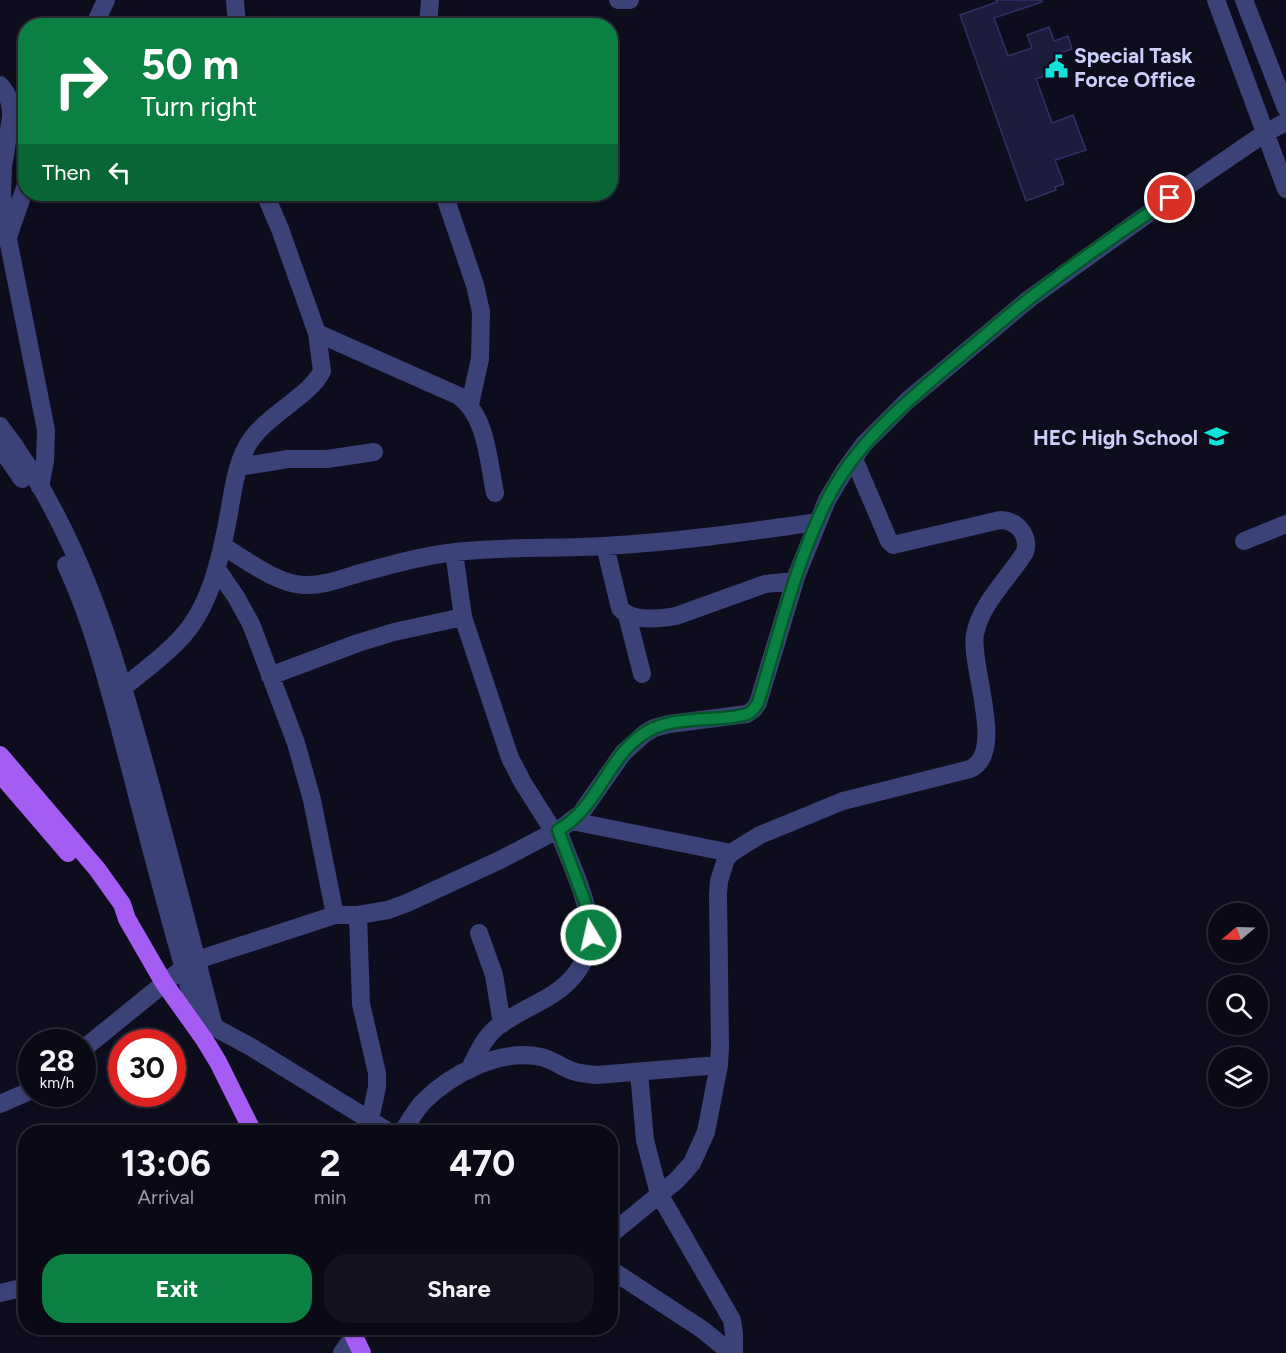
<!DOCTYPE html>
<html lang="en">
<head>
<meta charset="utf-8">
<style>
	:root { --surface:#0a0a16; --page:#13131f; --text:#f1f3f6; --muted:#999aa1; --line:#2a2b35; --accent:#0b8043 }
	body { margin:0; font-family:Figtree,sans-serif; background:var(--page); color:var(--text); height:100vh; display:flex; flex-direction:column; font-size:22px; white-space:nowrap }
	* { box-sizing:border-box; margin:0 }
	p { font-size:20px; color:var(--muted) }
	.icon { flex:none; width:33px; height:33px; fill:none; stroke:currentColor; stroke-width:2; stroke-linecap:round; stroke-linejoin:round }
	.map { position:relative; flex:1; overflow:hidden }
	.panel { position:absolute; left:18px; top:1125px; width:600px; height:210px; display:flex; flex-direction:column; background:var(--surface); border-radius:24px; box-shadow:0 2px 4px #0004,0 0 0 2px var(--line) }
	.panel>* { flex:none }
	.hud { position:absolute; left:18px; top:18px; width:600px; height:183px; border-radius:24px; box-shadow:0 2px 4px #0004,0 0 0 2px var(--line); background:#0b8043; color:#fff; overflow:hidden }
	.needle { width:39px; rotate:251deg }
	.fabs { position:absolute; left:1208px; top:903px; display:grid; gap:12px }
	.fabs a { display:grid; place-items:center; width:60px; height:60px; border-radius:50%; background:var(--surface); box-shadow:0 2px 4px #0004,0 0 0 2px var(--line); font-size:30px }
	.speed { position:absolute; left:18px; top:1029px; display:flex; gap:12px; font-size:30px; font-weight:700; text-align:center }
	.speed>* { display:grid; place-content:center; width:78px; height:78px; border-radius:50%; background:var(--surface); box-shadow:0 2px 4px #0004,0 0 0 2px var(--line); line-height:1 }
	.speed small { font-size:15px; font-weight:400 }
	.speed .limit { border:9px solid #d22; background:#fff; color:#111 }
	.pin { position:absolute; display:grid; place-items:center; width:51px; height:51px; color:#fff; margin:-26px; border:3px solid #fff; border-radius:50%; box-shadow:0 2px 6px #0007 }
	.me { position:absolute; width:66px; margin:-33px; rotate:351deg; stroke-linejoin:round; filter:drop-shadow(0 0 4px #0008) }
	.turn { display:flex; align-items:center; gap:21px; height:126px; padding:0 24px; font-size:27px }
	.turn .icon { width:78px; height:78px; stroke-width:2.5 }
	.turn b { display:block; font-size:42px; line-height:51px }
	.then { display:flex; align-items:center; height:57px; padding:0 24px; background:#0003; gap:12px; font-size:22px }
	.eta { display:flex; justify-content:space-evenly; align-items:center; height:102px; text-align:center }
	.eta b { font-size:36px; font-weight:700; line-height:42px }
	.cta { display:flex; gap:12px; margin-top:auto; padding:12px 24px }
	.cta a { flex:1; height:69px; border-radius:24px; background:var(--accent); color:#fff; font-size:24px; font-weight:700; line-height:69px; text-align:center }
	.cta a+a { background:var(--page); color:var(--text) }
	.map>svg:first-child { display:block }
	.building { fill:#1d1b3c; stroke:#322e66; stroke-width:1.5 }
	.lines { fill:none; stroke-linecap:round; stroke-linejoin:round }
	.minor { stroke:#3b4278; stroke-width:18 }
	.major { stroke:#a55cf3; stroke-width:18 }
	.route-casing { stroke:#07532c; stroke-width:15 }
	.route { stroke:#0b8043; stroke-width:10 }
	.labels { text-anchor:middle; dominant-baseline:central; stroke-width:6; stroke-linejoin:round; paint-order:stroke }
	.poi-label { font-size:21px; font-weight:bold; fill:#cccefb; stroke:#0e0d1d; text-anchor:start }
</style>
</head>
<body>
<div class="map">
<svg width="1286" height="1353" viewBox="0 0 1286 1353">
	<rect width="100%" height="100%" fill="#0e0d1d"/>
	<path class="building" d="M996,0h46v2l-48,16 14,38 24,-8 -5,-13 22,-8 5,14 14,-5 4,13 -12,4 5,15 -29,11 16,44 21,-8 13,35 -31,10 9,24 -9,3 1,3 -30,11 -66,-186 37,-13z"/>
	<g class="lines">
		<path class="minor" d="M235,0l2,26
			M618,0h12
			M1216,0l70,189
			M1244,0l42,108
			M94,26l12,-26
			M428,26l2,-26
			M0,85c9,10 11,19 11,32l-8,50 -1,27 6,45 38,191 -1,31 -5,26
			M444,194l31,91 6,27 -1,47 -10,45
			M9,234l17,-49
			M317,333l142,63c28,21 29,64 36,97
			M0,426c79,103 113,223 147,346 23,84 45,170 67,255
			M0,447l22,32
			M239,467l49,-8h39l47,-7
			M1244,541l42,-17
			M223,546c23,14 54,38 81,39 18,1 36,-6 53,-11 33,-9 64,-18 98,-22 50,-6 100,-3 150,-6 72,-4 142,-14 213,-24
			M605,546l15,62c10,14 40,11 56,8l89,-32 30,-3
			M454,552l9,65 47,141 13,25 31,49
			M66,565c28,60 44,127 61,191 23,89 46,179 73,268
			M217,569l19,28 15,27 45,119 16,57 23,115
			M627,615l15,59
			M270,676l88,-33 36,-11 69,-15
			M123,688c19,-16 39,-30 56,-48 30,-31 40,-76 48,-116 5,-25 7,-53 19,-76 16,-32 63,-50 76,-77l-5,-38 -37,-104 -15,-35
			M572,821l159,32
			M358,915l3,89 16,69v14l-7,33
			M479,933l15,42 8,49
			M202,1024l12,3 37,20 138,85
			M82,1050l101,-82 14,-8 138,-45h23l30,-5 19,-7 93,-43 63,-33 18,-14 42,-60 21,-19 10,-6 15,-4 78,-10 7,-5 4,-6 39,-129 30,-74 18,-30 19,-26 43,-43 122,-102 141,-101 95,-65 21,-11
			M469,1070c8,-15 14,-31 27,-42 30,-24 69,-30 87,-66 6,-14 8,-26 6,-41 -4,-29 -21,-63 -31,-91
			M639,1072l6,68 14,54 73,126 2,14v19
			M0,1104l32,-14
			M402,1132c7,-10 13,-21 21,-30 28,-28 77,-54 118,-45 10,2 19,9 29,13 9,4 18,4 27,5l122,-10
			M610,1235l67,-55 15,-17 14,-31 13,-67 1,-19 -2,-152 1,-13 7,-22 5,-6 29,-18 83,-34 127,-32c37,-16 -1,-104 5,-135 6,-31 34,-56 50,-82 5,-16 -8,-32 -25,-32l-107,25 -4,-4 -35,-82
			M610,1269l93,61 28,23
			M0,1293l26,-6
			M342,1353l12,-17"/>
		<path class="major" d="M0,755l97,114 25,35 5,15 37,64 40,56 14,23 35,70
			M2,776l66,77
			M350,1328l12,25"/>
	</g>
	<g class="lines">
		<defs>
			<path id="route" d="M591,935l-6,-33 -27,-72c42,-23 50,-78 92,-100 21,-11 49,-10 72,-12 9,-1 19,-1 27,-5 4,-2 6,-6 9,-10 21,-68 37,-139 69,-203 28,-56 78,-97 125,-137 26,-21 51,-44 77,-64 45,-36 94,-68 141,-101"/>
		</defs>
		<use href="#route" class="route-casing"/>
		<use href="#route" class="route"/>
	</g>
	<defs>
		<symbol id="civic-bare" viewBox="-9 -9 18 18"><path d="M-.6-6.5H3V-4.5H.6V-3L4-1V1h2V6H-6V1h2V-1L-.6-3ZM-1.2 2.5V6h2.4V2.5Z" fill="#11e3db" stroke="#0e0d1d" stroke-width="2.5" paint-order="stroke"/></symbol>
		<symbol id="school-bare" viewBox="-9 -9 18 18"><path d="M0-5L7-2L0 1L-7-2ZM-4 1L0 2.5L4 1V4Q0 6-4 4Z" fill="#11e3db" stroke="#0e0d1d" stroke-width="2.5" paint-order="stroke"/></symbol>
	</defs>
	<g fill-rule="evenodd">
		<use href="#civic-bare" x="1040" y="50" width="33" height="33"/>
		<use href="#school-bare" x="1200" y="420" width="33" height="33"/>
	</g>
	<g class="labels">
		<g class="poi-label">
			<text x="1074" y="55">Special Task<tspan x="1074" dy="24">Force Office</tspan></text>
			<text x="1198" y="437" text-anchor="end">HEC High School</text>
		</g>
	</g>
</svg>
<div class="fabs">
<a><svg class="needle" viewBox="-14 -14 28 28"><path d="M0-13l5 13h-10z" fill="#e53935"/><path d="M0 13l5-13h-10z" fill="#999aa1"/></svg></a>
<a><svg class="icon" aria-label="search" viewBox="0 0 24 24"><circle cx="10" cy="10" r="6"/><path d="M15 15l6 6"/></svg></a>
<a><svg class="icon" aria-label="layers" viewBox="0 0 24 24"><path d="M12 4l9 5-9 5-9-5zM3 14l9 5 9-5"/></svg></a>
</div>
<div class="speed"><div>28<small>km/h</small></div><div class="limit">30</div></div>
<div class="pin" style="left:1170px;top:198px;background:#d93025"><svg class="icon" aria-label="arrive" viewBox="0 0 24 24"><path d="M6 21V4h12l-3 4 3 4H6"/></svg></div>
<svg class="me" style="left:591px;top:935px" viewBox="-20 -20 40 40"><circle r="17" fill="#0b8043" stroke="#fff" stroke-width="3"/><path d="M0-11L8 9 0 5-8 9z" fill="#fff"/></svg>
<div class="hud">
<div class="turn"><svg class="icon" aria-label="right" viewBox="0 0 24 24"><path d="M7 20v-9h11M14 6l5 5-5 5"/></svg><div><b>50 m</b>Turn right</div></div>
<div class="then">Then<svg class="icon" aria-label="left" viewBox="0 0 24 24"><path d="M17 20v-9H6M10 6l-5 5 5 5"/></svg></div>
</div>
<section class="panel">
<div class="eta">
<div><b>13:06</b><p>Arrival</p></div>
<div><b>2</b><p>min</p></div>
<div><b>470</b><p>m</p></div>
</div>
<div class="cta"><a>Exit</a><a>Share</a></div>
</section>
</div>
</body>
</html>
